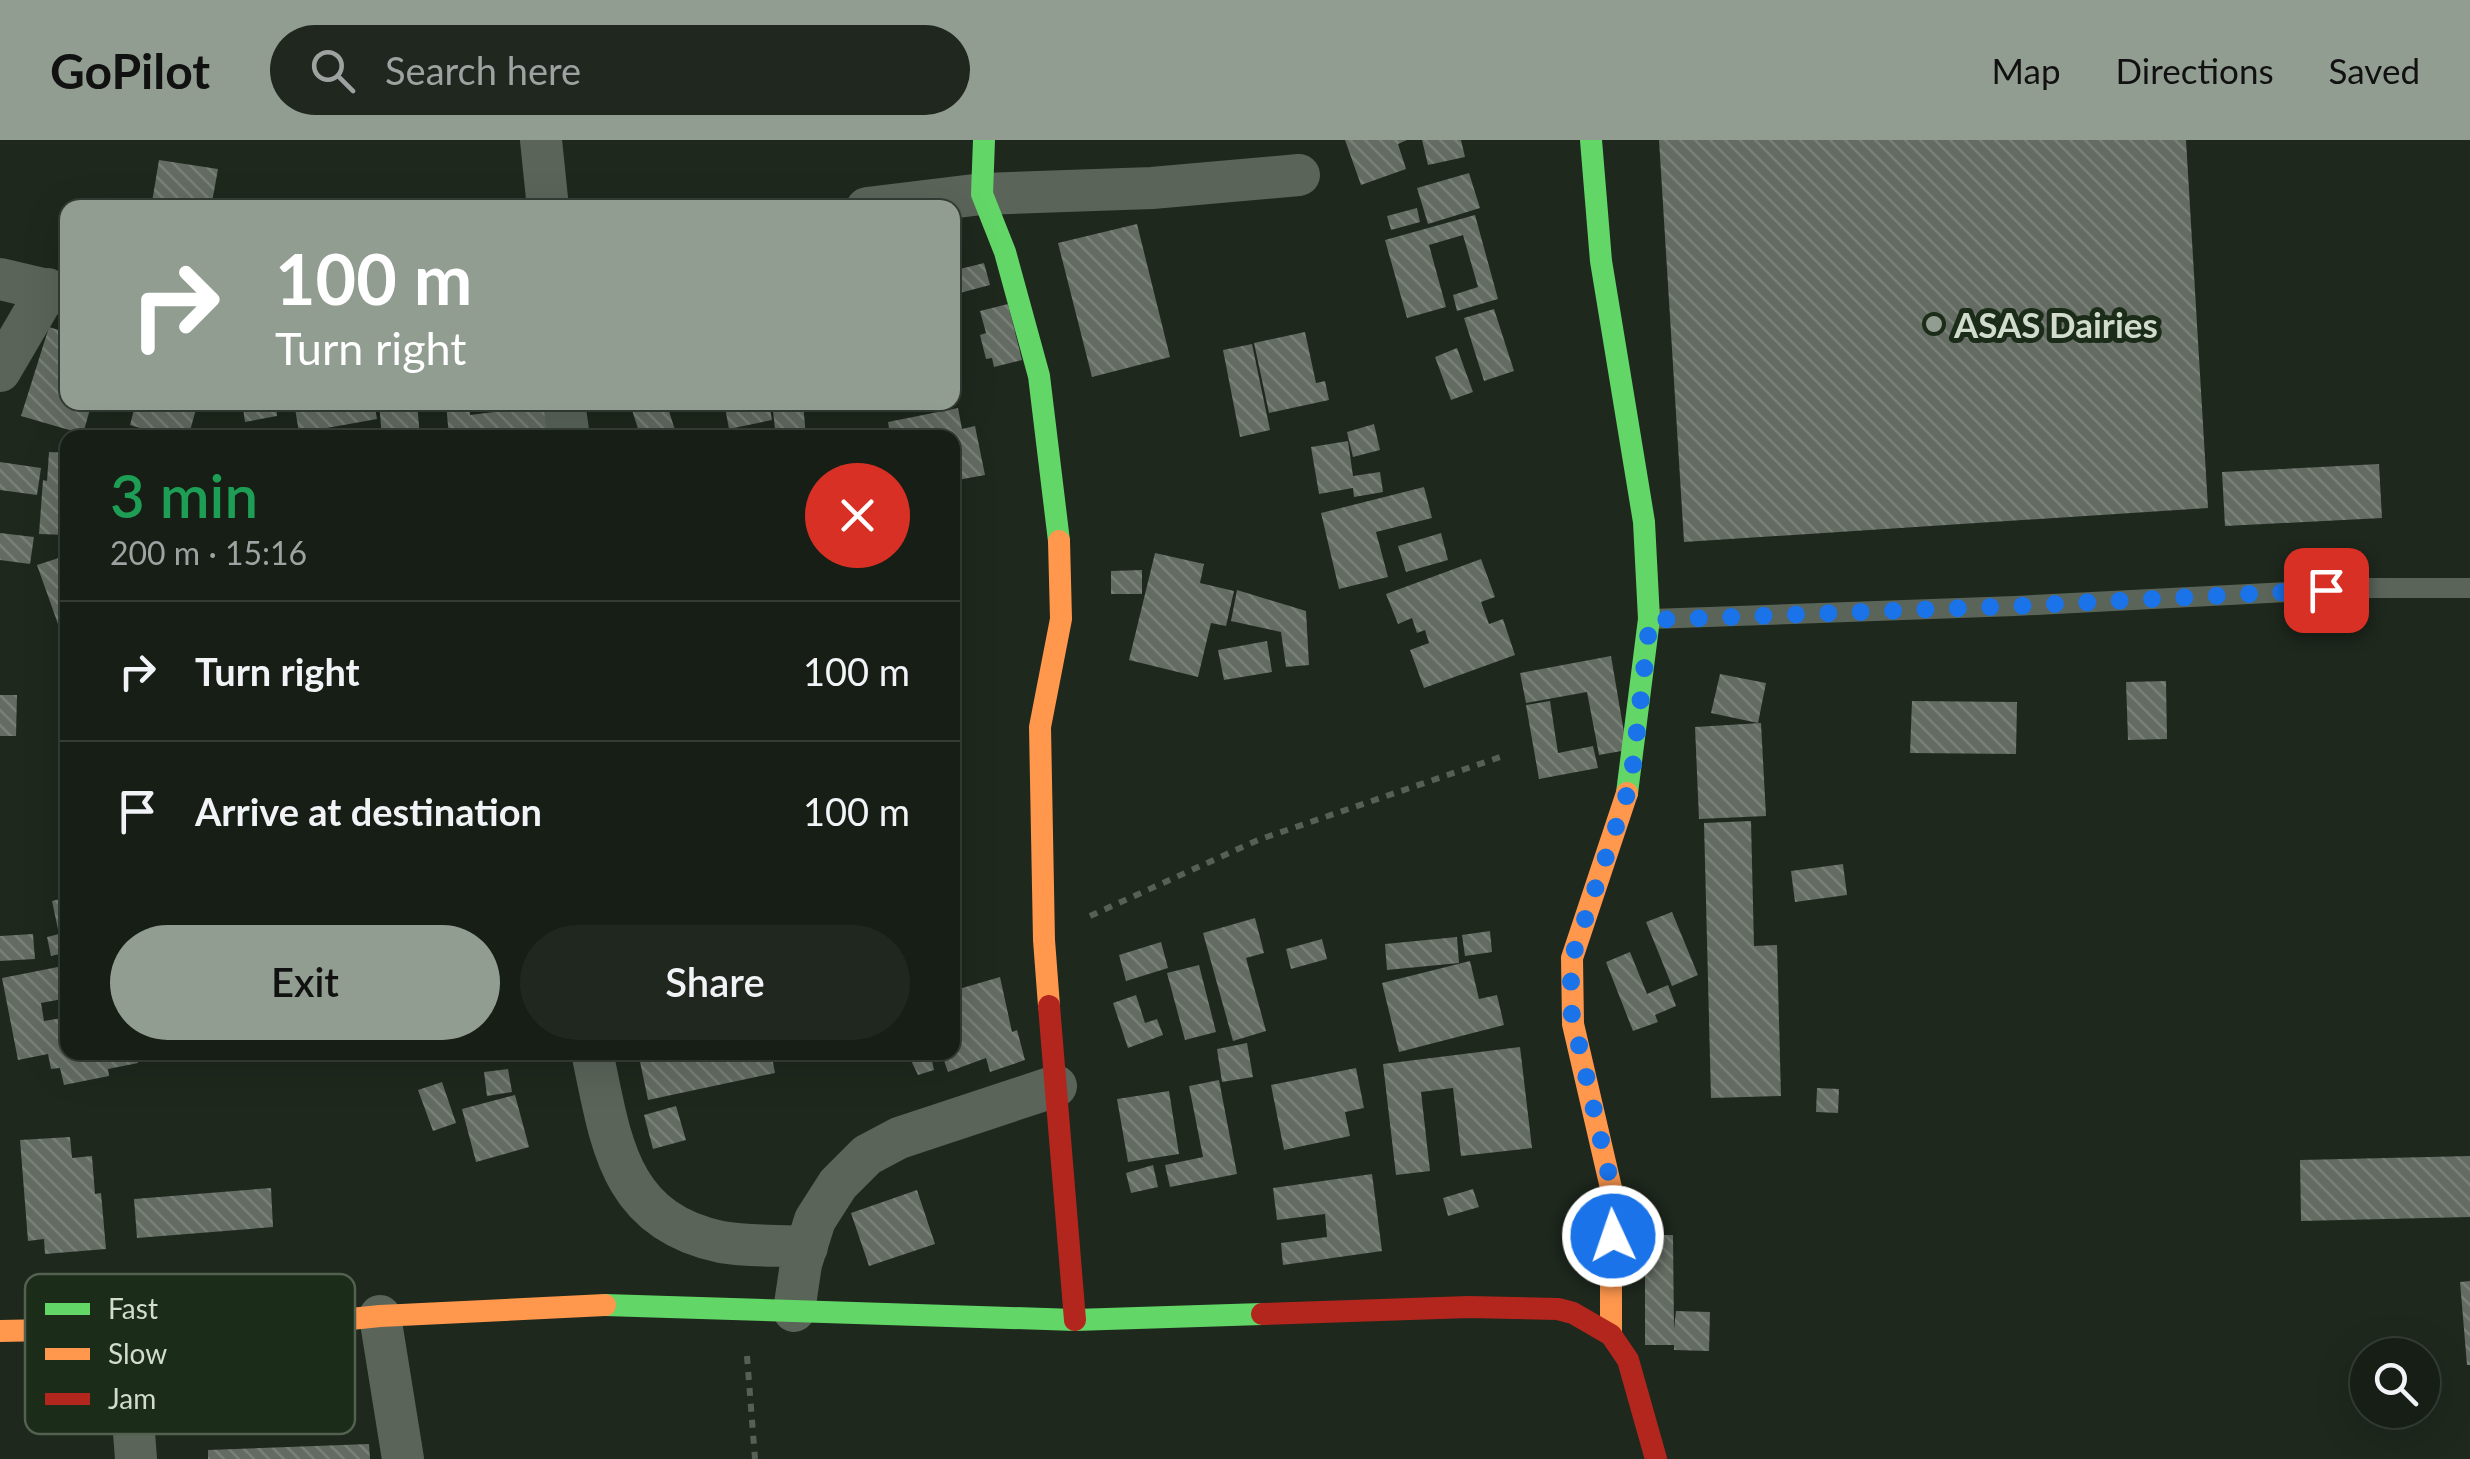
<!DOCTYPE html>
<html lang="en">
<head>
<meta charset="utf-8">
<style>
	:root { --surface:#161e16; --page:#1f271f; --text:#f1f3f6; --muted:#9ea2a1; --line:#353c35; --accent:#929d91 }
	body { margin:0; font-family:Lato,sans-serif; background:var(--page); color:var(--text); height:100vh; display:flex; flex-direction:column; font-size:38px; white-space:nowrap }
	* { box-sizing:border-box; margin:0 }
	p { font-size:32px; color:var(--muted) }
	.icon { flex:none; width:55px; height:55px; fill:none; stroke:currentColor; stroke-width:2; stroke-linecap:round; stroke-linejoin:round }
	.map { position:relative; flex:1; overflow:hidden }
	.details { position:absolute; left:60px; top:290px; width:900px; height:630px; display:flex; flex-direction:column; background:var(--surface); border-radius:20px; box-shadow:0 10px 40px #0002,0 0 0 2px var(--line) }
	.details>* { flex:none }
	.guide { position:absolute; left:60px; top:60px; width:900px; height:210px; border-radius:20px; box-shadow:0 10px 40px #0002,0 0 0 2px var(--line); background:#929d91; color:#fff; overflow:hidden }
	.buttons { position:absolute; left:2350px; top:1198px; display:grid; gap:20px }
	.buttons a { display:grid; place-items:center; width:90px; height:90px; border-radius:50%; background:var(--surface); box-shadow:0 10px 40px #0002,0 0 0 2px var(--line); font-size:50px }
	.pin { position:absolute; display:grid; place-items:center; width:85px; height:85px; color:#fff; margin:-42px; border-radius:20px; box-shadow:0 5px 15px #0006 }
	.me { position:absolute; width:110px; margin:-55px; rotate:357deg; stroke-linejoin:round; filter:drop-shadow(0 0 8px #0008) }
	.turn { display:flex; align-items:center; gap:35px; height:210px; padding:0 50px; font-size:45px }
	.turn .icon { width:130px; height:130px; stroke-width:2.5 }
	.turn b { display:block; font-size:70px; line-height:85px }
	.round { display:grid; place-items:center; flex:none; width:105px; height:105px; border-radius:52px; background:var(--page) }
	.summary { display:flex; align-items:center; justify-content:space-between; height:170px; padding:0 50px }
	h1 { font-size:60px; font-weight:600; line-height:75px; color:#1e9e55 }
	.button { display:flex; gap:20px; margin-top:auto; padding:20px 50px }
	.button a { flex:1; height:115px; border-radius:60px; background:var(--accent); color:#111; font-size:40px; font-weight:600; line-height:115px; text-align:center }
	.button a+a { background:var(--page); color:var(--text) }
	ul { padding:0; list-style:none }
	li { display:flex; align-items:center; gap:30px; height:140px; padding:0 50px; border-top:2px solid var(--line) }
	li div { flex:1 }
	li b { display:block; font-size:38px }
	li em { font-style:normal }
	header { display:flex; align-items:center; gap:60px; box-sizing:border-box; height:140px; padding:0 50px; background:var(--accent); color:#111 }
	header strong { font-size:48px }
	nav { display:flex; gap:55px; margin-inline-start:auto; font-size:35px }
	.search { width:700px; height:90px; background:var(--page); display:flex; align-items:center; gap:25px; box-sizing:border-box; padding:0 35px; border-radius:55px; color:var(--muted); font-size:38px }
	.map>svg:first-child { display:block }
	.building { fill:url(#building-back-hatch) }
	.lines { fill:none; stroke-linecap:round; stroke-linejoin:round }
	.path { stroke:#585f57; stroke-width:6; stroke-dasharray:8 8; stroke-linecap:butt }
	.lane { stroke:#5a6459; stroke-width:20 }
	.street { stroke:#5a6459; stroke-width:42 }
	.fast { stroke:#63d668; stroke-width:22 }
	.slow { stroke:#ff974d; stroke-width:22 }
	.jam { stroke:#b3261e; stroke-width:22 }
	.route { stroke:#1a73e8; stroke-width:18; stroke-dasharray:0 32.4 }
	.poi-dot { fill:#929d91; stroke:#1b2c19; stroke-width:4 }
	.labels { text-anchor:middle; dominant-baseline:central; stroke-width:10; stroke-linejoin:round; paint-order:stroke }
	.poi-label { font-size:35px; font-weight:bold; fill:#d1dccf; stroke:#1b2c19; text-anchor:start }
	.key { fill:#1b2c19; stroke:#526150; stroke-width:2.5 }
	.key-label { font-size:28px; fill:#d1dccf }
</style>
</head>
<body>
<header>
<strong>GoPilot</strong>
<div class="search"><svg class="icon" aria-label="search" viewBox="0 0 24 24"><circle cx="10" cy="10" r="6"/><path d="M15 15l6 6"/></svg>Search here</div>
<nav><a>Map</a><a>Directions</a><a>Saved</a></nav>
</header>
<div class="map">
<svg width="2470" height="1319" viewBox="0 0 2470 1319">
	<defs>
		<pattern id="building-back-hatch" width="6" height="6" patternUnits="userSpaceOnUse" patternTransform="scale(2.5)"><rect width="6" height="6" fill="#636b62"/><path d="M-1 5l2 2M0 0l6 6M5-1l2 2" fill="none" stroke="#788077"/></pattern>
	</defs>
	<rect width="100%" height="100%" fill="#1e281d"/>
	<path class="building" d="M1345,0h62l-9,4 8,25 -45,16z
		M1422,0h39l4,17 -37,8z
		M1659,0h527l22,368 -524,34z
		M159,20l59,9 -7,39h-60z
		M1469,33l11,35 -52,16 -11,-36z
		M1417,68l3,14 -29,8 -4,-14z
		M1475,75l23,84 -41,12 -4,-16 25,-8 -15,-52 -34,10 17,62 -39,11 -22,-78z
		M1137,84l33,133 -78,20 -34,-134z
		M984,123l6,22 -38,10v-24z
		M1008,164l14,56 -28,7 -2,-9 -6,1 -6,-24 6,-2 -6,-22z
		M1494,169l20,62 -30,10 -20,-63z
		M49,187l19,6v69h24l-9,32 -62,-18z
		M1305,192l11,51 9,-2 4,19 -60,13 -15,-70z
		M1252,204l18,86 -30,7 -17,-87z
		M1457,208l16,44 -22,8 -16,-43z
		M136,262h62l-10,36h-14l-44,-13z
		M242,262h34l1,14 -32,6z
		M294,262h80l3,17 -78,14z
		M379,262h38l3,36h-38z
		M446,262h23l1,13 32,-4 -1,-9h51l3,36h-106z
		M654,262h12l9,28 -19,8h-15l-9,-28z
		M724,262h45l3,18 -43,9z
		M772,262h31l3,36h-30z
		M958,268l4,21 13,-3 10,49 -33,6v-43h-70l8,-4 -2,-12z
		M1374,284l6,26 -27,7 -6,-25z
		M1348,301l5,35 27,-4 3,20 -29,5 -1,-9 -34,6 -8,-47z
		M49,312l19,1v82l-29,-1 4,-54 4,1z
		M0,322l41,6 -4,27 -37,-5z
		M2379,324l3,54 -157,8 -3,-54z
		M1424,347l8,31 -56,14 12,45 -49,12 -18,-76z
		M0,393l34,4 -4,27 -30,-4z
		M1441,393l7,27 -42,12 -8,-26z
		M1155,413l49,11 -4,19 34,8 -8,35 -15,-3 -13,54 -69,-17z
		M68,415v84l-4,2 -27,-76z
		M1481,419l14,38 -14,5 8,22 14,-5 12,36 -91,33 -14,-38 19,-7 -4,-13 -8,3 -5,-15 -14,6 -12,-30z
		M1142,430v24h-31v-23z
		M1237,450l69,21 3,54 -23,2 -5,-35 -50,-11z
		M1267,501l5,31 -48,8 -6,-30z
		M1611,516l16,94 -28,5 -12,-63 -61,11 -6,-30z
		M1720,534l46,9 -8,40 -47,-10z
		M2166,541l1,58 -39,1 -2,-58z
		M0,555h17l-1,41h-16z
		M1550,561l8,52 35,-7 5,22 -59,11 -13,-74z
		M1912,561l105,1 -1,52 -106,-1z
		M1761,583l5,93 -67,3 -4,-92z
		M1751,681l3,125 23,-1 4,151 -70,2 -7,-275z
		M1843,724l4,31 -52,7 -4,-31z
		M68,757v55l-17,4 -4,-19 12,-3 -7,-33z
		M1672,772l26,63 -26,11 -26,-64z
		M1255,778l9,35 -18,5 20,73 -33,10 -30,-108z
		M1490,791l2,21 -27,4 -3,-21z
		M33,794l2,25 -35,2v-25z
		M1457,797l2,26 -72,7 -2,-26z
		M1322,799l5,20 -36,10 -5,-20z
		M1161,802l7,26 -42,13 -7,-26z
		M1630,812l17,42 21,-9 8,21 -21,9 3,7 -25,9 -27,-69z
		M1470,821l9,38 18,-4 7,30 -105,27 -17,-69z
		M68,825v33l-27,5 3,18 24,-4v35h68l2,11 -30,6 1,7 -45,9 -4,-17 -9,1 -3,-15 -30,6 -16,-82z
		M1199,825l17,67 -31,8 -18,-67z
		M1000,837l12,55 5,-2 8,30 -35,12 -4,-14 -38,14 -7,-20h11v-61z
		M1136,855l9,28 12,-4 6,16 -35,13 -15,-45z
		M1247,903l6,34 -31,5 -5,-33z
		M1520,907l12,101 -71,8 -8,-68 -32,4 9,79 -34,4 -13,-111z
		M638,912h133l4,21 -127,27z
		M907,912h23l4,18 -16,5z
		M1356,928l8,40 -19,4 5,24 -66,14 -13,-65z
		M508,929l4,23 -25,4 -3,-24z
		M1219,940l18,94 -67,13 -5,-22 38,-8 -14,-71z
		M442,942l14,41 -23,8 -15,-41z
		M1817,948l22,1 -1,24 -22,-1z
		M1169,951l10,63 -51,8 -11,-63z
		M515,955l14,52 -53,15 -14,-53z
		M676,966l10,34 -33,9 -9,-34z
		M70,997l2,21 20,-2 3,38 6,-1 5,56 -61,5 -1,-15 -16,2 -8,-101z
		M2470,1016v61l-169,4 -1,-61z
		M1153,1025l5,22 -27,6 -5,-20z
		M1372,1034l10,77 -99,14 -2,-22 46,-6 -2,-23 -48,6 -4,-32z
		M271,1048l2,39 -136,11 -3,-39z
		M1473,1049l6,18 -31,9 -5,-18z
		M917,1050l18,54 -66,22 -18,-53z
		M1645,1095h28l1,94 2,-18 34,1 -1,39 -35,-1v-5h-29z
		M2470,1141v84h-3l-7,-83z
		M369,1304l1,15h-162v-9z"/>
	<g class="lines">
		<path class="path" d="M1090,776l168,-76 248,-85
			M747,1216l8,103"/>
		<path class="lane" d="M1651,479l364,-13 350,-18h105"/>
		<path class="street" d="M541,0l7,68
			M867,68l115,-14 170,-6 147,-13
			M0,139l68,16
			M0,231l48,-82
			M564,262l5,36
			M592,912c19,88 25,168 129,190 28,5 58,3 86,5
			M794,1171l7,-47 14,-44 23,-36 29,-29 32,-17 157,-52
			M380,1176l23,143
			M126,1188l10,131"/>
		<path class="fast" d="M984,0l-2,54 23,58 34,124 20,165
			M1591,0l10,121 43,261 5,97 -22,174
			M605,1165l470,15 187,-6"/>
		<path class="slow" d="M1049,866l-5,-66 -4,-213 21,-108 -2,-78
			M0,1191l292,-6 88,-9 225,-11
			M1611,1195v-147l-38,-164 -1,-66 55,-165"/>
		<path class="jam" d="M1049,866l26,314
			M1262,1174l207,-7 89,2 15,4 38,22 17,25 28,99"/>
	</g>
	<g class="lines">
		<path class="route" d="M1613,1096l-1,-48 -42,-182 2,-48 59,-176 19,-162 366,-14 310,-16"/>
	</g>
	<circle class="poi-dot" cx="1934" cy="184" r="10"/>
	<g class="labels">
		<g class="poi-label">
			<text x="1954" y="184">ASAS Dairies</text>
		</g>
	</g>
	<rect x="25" y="1134" width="330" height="160" rx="15" class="key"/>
	<rect x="45" y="1163" width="45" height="12" fill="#63d668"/>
	<rect x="45" y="1208" width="45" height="12" fill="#ff974d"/>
	<rect x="45" y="1253" width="45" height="12" fill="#b3261e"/>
	<g class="key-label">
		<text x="108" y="1179">Fast</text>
		<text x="108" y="1224">Slow</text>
		<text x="108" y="1269">Jam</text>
	</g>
</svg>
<div class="buttons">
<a><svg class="icon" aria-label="search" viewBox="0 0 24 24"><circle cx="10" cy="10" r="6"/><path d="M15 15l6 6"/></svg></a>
</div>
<div class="pin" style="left:2326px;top:450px;background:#d93025"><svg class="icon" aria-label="arrive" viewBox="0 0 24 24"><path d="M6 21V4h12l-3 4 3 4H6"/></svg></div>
<svg class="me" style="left:1613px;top:1096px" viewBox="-20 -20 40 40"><circle r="17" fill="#1a73e8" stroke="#fff" stroke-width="3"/><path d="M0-11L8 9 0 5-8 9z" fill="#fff"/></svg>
<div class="guide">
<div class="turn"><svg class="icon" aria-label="right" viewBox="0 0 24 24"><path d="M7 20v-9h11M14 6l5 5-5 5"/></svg><div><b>100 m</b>Turn right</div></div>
</div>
<section class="details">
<div class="summary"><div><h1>3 min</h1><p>200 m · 15:16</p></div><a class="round" style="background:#d93025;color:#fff"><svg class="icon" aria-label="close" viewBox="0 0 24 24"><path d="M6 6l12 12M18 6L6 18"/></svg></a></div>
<ul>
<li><svg class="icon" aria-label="right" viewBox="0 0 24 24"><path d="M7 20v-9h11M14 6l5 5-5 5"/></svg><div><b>Turn right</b></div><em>100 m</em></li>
<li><svg class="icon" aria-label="arrive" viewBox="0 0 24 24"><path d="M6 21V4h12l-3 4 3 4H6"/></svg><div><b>Arrive at destination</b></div><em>100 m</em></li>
</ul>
<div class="button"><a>Exit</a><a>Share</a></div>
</section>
</div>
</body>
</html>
